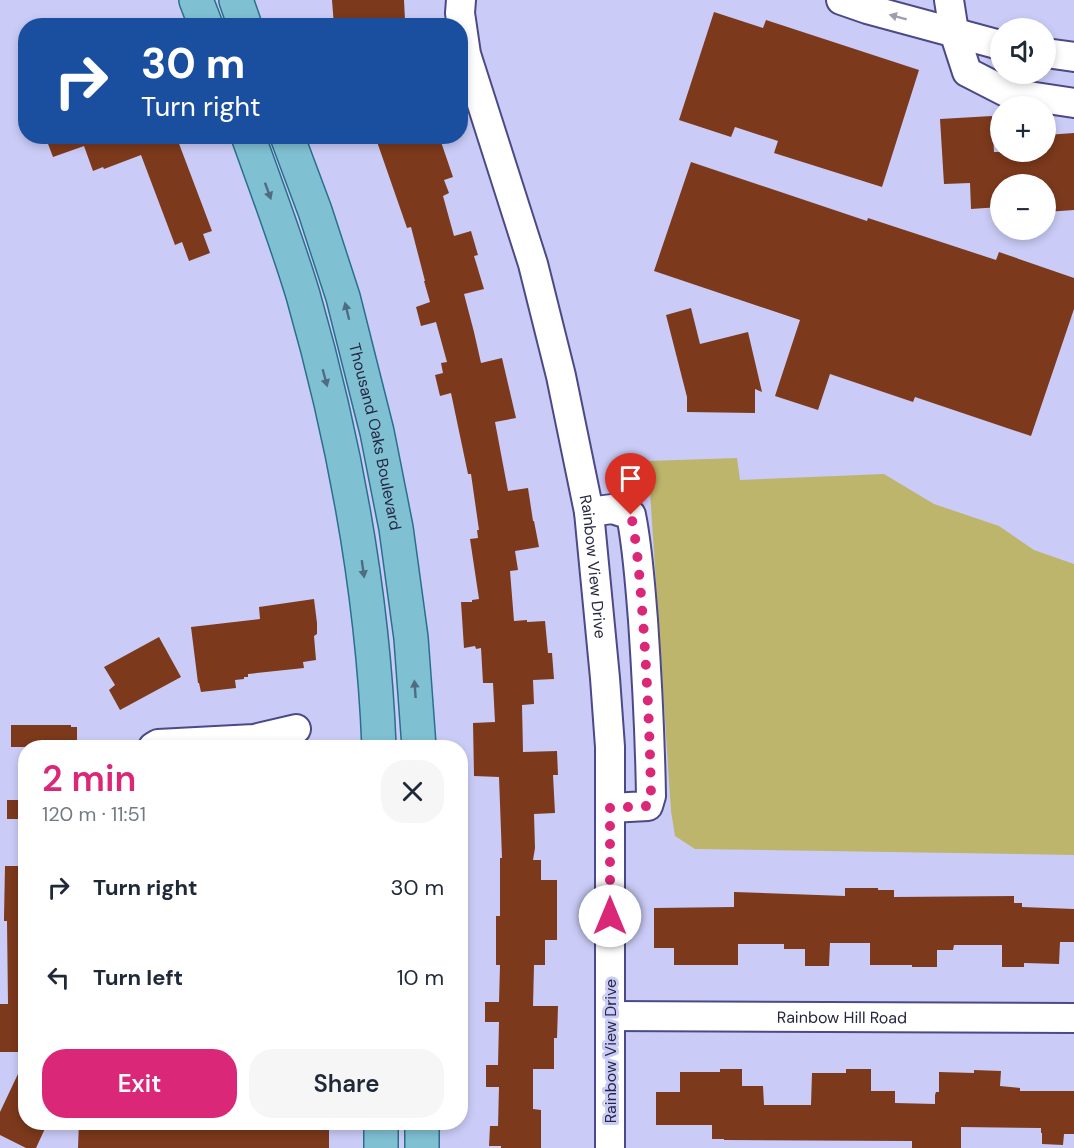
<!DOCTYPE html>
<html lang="en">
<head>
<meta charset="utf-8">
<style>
	:root { --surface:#fff; --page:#f6f6f7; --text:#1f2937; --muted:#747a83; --accent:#db2777 }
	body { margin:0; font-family:"DM Sans",sans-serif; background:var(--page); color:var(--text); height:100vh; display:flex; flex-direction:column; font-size:22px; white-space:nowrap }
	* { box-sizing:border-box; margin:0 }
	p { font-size:20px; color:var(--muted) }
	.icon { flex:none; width:33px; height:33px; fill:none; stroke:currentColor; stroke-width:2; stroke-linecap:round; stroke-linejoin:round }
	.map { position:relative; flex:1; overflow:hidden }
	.sheet { position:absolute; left:18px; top:740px; width:450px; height:390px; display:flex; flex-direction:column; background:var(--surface); border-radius:24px; box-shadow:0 3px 9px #0003 }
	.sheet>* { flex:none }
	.guide { position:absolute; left:18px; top:18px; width:450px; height:126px; border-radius:24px; box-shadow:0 3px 9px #0003; background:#1a4fa0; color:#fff; overflow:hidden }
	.controls { position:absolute; left:990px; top:18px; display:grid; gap:12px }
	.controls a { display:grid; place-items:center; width:66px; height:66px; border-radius:50%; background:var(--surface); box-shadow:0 3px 9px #0003; font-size:30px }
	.pin { position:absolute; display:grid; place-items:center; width:51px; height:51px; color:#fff; margin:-62px -26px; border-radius:50% 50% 50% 0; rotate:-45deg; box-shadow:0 0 6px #0007 }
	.pin .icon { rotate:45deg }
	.me { position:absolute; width:66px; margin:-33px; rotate:0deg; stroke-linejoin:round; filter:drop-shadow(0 0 4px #0008) }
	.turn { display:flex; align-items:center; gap:21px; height:126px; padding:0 24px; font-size:27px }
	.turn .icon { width:78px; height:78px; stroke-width:2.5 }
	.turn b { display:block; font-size:42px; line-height:51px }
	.round { display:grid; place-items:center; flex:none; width:63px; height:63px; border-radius:24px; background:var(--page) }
	.overview { display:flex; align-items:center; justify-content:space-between; height:102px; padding:0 24px }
	h1 { font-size:36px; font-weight:600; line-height:45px; color:var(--accent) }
	.action { display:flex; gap:12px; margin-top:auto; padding:12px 24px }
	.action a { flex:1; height:69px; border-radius:24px; background:var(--accent); color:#fff; font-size:24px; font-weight:600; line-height:69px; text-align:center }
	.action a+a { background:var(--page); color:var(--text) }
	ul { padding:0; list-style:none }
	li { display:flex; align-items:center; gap:18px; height:90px; padding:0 24px }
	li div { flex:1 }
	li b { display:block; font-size:22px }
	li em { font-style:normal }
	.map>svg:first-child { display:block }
	.green { fill:#bdb56b }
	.building { fill:#7c391c }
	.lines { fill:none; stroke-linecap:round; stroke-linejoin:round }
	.minor-casing { stroke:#4b4986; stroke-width:32 }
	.major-casing { stroke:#2a6f8d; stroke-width:36 }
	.minor { stroke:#fff; stroke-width:28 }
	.major { stroke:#80c0d3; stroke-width:33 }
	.oneway { fill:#9e9eaa }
	.oneway2 { fill:#4f6c83 }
	.route { stroke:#db2777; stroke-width:10; stroke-dasharray:0 18 }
	.labels { text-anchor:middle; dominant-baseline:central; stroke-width:6; stroke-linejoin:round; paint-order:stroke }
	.street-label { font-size:16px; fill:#272742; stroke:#caccf7 }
</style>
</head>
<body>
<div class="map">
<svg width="1074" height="1148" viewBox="0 0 1074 1148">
	<rect width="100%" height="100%" fill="#caccf7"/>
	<path class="green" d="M737,458l3,22 144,-6 50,30 65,22 35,24 40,14v291l-379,-6 -20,-13 -4,-25 -23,-350z"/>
	<path class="building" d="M332,0h72l1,20 -71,6z
		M714,12l49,16 3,-8 153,50 -37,117 -108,-34 4,-12 -43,-14 -4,10 -52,-17z
		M992,116l2,36h52v-17l28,-2v77l-28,2v-28h-46v23l-29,2 -1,-26 -26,1 -4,-65z
		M45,136h139l1,2 -7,3 34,90 -9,3 7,19 -21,8 -7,-19 -7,3 -34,-90 -37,14 -1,-2 -10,4 -9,-25 -31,11z
		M375,136h64l14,41 -9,3 5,13 -6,3 11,40 17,-5 7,24 -4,1 10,33 -20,5 10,38 7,31 21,-5 14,60 -21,4 13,69 20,-3 5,33h1l5,26 -24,4 3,19 -8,1 4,50 13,-1v2l18,-1 3,32h4l2,26 -21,1 1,24 -12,1 1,47 34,-1 1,24h-5l2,38 -21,1 1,34 -2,12h8v20h16v60h-12v25h-11l-1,41h25l-1,32h-3v31h-21v40l8,1v38h-40v-2h-12l1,-20h8l1,-39h-13v-22h12l1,-43h-14v-20h14l1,-37h-4v-49h4v-58h2l-3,-81 -25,-1 -1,-53 22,-1 -2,-39h-10l-2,-35 -5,1 -1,-3 -11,2 -3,-46h11v-2l7,-1 -9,-60 8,-1 -1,-8h2l-8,-56h-3l-17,-81 -11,3 -5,-21 8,-2 -2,-10 6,-1 -11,-40 -15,4 -5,-19 14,-5 -6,-21h1l-14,-54 -4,1z
		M691,162l176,59 1,-3 128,42 3,-8 75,26v31l-43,127 -116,-39 -2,5 -83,-28 -12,36 -43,-14 25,-76 -146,-49z
		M691,308l9,36 48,-12 14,60 -7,-3v24l-68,-1v-15l-21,-82z
		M314,599l3,24v11l-3,2 2,24 -13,2 1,6 -56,6v3h-4v2l-9,1 1,8 -35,4 -2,-9h-1l-7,-56 69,-8 -1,-12z
		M159,637l22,40 -61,33 -11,-20 6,-5 -11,-18z
		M11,725h60v2h6v20h-66z
		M7,800h19v19h-19z
		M5,866h21v186h-26v-48h8l-1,-83h-3v-3z
		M845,888h33v2h16v7l120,-1v7h8v4l52,2v33h-14l-1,22 -35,-1v4h-22v-22h-48l-1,5h-16v17h-25v-2h-42v-22h-40l-1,23h-24v-17h-21v-5h-46v21h-64v-17h-20v-40l80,-1v-15l111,4z
		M26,1057v65h22l-12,26h-10l-26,-13v-23z
		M720,1069h22v17h21l1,19h47l1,-32h34v-4h25v22h24v12l40,1v-9l1,-3h3v-20l35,1v-3l27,1 -1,15 20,2v3h54v43h-10l-1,11 -21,-1v-11h-1v-5l-80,-1v21h-49v-7l-188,-1v-1h-12v-14h-56v-33h24v-20h40z
		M79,1122h250v26h-251z"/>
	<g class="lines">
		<defs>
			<g id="minor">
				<path id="s1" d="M461,0l-1,13 6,41 67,210 28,112 28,136 16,166 5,69v401"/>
				<path d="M841,0l26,9 133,36"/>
				<path d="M949,0l5,32 13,40 41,21 66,10"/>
				<path d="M1046,53l28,4"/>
				<path d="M589,512l23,-3 19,6c7,34 9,70 12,105 4,59 7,117 8,176l-3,10 -38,2"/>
				<path d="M153,747l5,-3 96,-5 42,-10"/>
				<path id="s2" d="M610,1016l464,2"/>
			</g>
			<g id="major">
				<path d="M196,0l10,26"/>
				<path d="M236,0l9,26"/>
				<path d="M248,136c19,53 39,106 55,159 42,147 70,299 76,452"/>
				<path id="s3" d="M287,136l28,75 28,86 34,135 19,96 15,110 8,109"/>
				<path d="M381,1148v-26"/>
				<path d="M422,1148v-26"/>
			</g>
		</defs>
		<use href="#minor" class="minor-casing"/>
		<use href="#major" class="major-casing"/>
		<use href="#minor" class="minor"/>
		<use href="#major" class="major"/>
	</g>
	<defs><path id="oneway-solid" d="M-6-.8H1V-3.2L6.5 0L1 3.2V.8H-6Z" transform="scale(1.5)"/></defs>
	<use class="oneway" href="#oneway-solid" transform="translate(898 17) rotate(-165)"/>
	<g class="oneway2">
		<use href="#oneway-solid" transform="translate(268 191) rotate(70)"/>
		<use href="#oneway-solid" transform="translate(347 311) rotate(-104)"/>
		<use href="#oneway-solid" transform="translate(325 378) rotate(75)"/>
		<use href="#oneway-solid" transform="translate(363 569) rotate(82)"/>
		<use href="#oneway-solid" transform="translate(415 689) rotate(-94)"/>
	</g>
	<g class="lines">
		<path class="route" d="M610,916v-108l38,-2 3,-10c-1,-59 -4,-117 -8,-176 -3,-35 -5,-71 -12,-105"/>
	</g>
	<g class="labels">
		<g class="street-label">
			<text stroke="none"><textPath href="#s3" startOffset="314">Thousand Oaks Boulevard</textPath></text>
			<text stroke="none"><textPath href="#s1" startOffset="584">Rainbow View Drive</textPath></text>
			<text stroke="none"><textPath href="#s2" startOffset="232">Rainbow Hill Road</textPath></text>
			<text transform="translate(610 1051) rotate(-90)">Rainbow View Drive</text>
		</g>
	</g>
</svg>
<div class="controls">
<a><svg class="icon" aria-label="sound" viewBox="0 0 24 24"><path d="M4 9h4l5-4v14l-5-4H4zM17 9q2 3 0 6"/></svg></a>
<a>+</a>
<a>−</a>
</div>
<div class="pin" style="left:631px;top:515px;background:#d93025"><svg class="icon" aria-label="arrive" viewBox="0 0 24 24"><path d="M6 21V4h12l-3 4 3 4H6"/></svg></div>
<svg class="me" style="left:610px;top:916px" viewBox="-20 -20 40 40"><circle r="19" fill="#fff"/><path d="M0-13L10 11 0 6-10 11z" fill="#db2777"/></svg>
<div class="guide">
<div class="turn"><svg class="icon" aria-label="right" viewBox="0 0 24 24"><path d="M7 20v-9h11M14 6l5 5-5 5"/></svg><div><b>30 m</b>Turn right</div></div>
</div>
<section class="sheet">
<div class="overview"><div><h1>2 min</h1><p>120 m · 11:51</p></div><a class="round"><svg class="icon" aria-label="close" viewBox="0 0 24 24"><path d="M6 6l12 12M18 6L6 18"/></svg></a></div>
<ul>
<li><svg class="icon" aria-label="right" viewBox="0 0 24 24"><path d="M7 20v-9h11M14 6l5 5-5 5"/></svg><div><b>Turn right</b></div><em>30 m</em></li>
<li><svg class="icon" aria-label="left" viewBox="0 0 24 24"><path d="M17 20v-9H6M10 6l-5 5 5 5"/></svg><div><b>Turn left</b></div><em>10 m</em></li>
</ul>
<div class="action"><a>Exit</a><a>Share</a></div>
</section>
</div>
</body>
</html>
